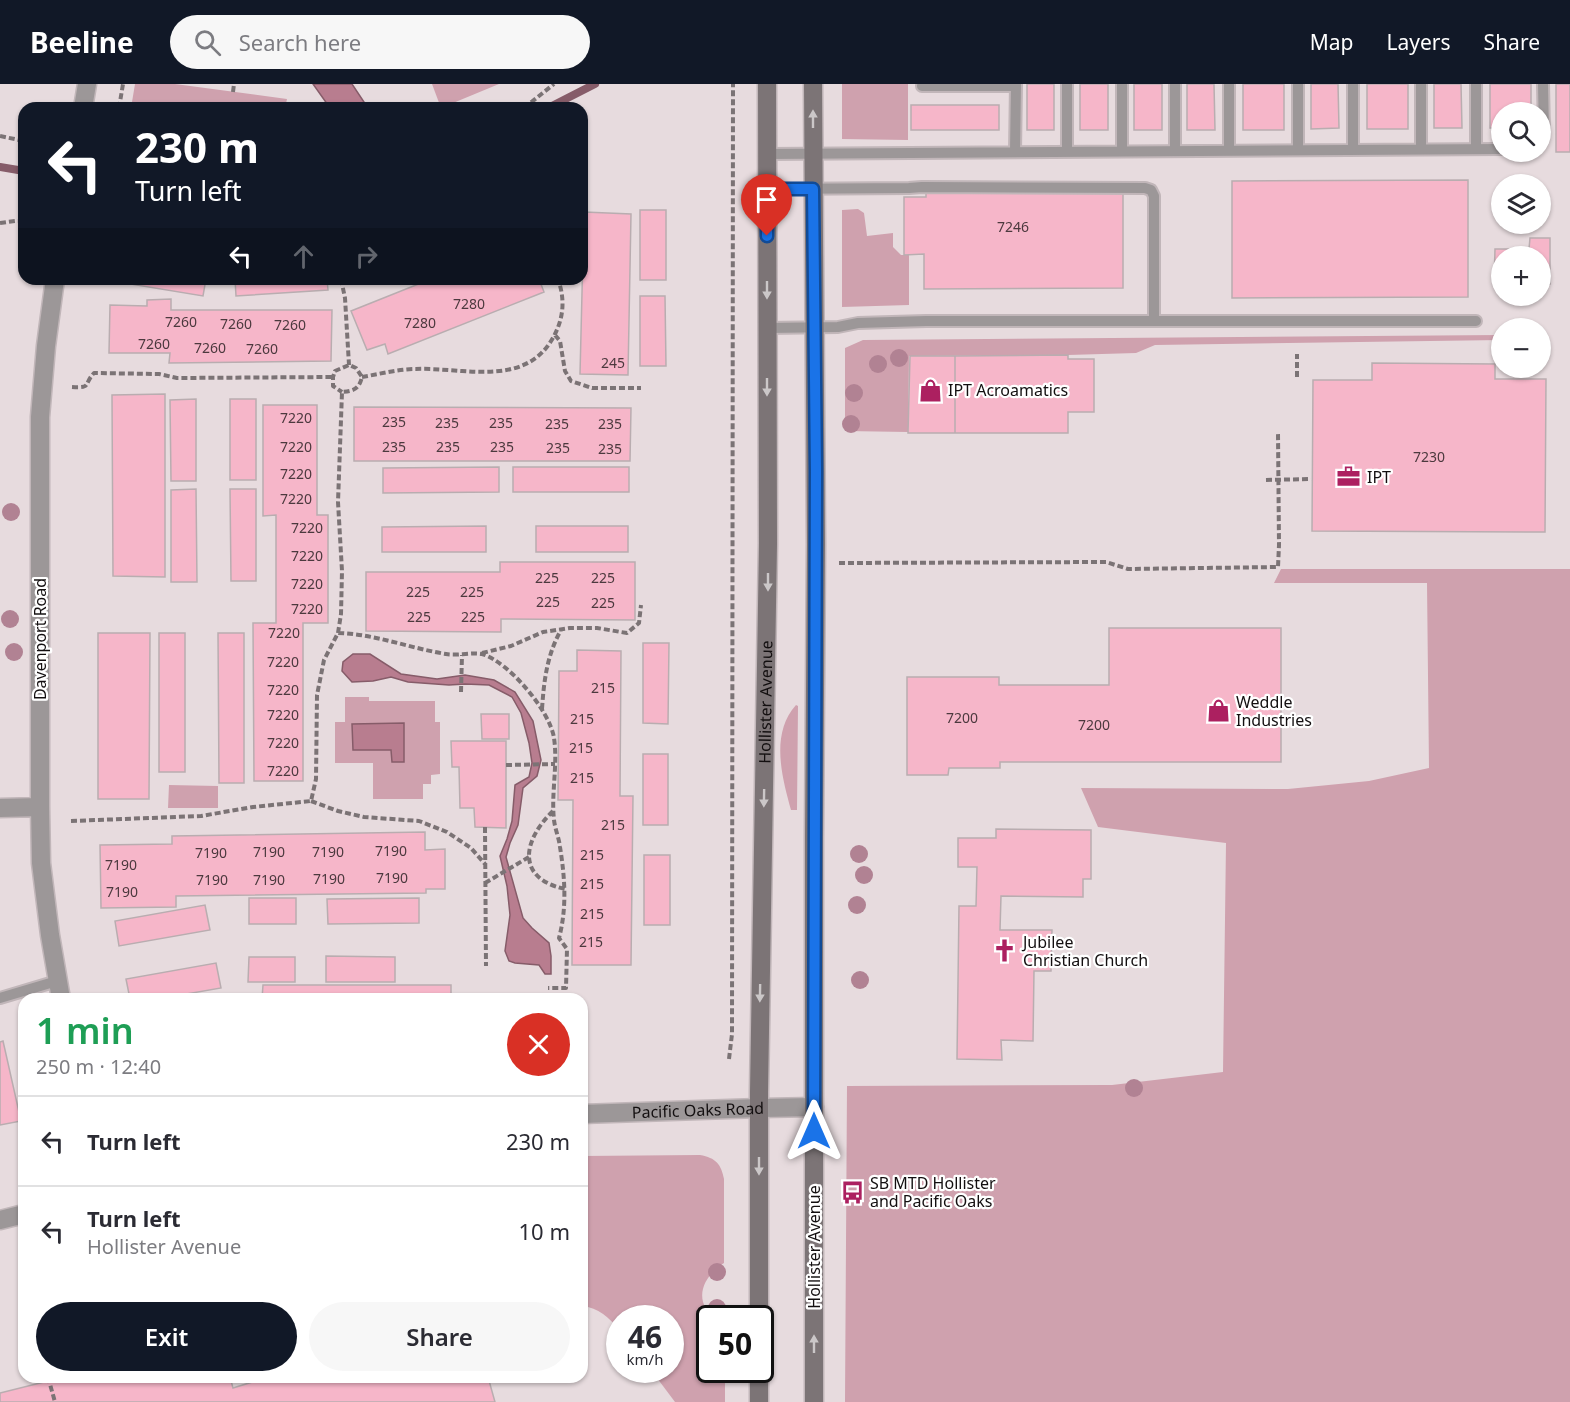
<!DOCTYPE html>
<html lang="en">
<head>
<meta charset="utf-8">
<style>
	:root { --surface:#fff; --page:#f7f7f7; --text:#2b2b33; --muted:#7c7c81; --line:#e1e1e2; --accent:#111827 }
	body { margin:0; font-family:"Noto Sans",sans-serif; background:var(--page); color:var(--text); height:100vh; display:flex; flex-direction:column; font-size:22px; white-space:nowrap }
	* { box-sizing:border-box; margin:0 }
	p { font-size:20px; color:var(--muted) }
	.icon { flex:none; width:33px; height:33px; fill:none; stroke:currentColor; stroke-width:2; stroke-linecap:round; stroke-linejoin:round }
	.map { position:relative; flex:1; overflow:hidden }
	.drawer { position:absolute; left:18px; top:909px; width:570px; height:390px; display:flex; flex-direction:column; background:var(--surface); border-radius:18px; box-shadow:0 2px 4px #0004 }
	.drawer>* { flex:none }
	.banner { position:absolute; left:18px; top:18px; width:570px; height:183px; border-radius:18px; box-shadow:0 2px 4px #0004; background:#111827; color:#fff; overflow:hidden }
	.controls { position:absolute; left:1491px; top:18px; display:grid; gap:12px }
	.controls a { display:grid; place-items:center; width:60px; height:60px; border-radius:50%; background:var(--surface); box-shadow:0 2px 4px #0004; font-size:30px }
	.speed { position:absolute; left:606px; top:1221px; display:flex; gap:12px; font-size:30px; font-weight:700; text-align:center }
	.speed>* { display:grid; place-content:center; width:78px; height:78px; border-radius:50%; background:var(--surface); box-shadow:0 2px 4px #0004; line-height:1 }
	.speed small { font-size:15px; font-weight:400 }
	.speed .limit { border:3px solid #111; border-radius:9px; background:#fff; color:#111 }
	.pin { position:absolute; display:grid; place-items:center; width:51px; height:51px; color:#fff; margin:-62px -26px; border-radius:50% 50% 50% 0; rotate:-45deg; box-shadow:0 0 6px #0007 }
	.pin .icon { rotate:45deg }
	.me { position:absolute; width:66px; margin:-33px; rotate:0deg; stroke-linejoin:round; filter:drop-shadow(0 0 4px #0008) }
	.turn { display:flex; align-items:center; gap:21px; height:126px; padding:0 18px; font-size:27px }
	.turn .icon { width:78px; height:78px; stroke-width:2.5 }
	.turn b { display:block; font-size:42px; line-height:51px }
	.lanes { display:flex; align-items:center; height:57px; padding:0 18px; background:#0003; justify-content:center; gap:30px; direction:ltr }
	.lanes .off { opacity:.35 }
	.round { display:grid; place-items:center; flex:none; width:63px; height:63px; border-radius:32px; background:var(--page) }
	.summary { display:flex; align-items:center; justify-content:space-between; height:102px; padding:0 18px }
	h1 { font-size:36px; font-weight:600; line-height:45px; color:#1e9e55 }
	.primary-button { display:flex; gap:12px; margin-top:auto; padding:12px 18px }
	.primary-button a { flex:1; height:69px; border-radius:36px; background:var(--accent); color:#fff; font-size:24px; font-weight:600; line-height:69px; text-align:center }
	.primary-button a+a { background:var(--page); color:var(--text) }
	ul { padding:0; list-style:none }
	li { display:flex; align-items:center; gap:18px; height:90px; padding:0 18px; border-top:2px solid var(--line) }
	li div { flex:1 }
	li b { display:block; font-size:22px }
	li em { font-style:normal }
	header { display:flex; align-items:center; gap:36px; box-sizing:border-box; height:84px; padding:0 30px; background:var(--accent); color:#fff }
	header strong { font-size:28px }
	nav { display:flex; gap:33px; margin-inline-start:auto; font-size:21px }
	.search { width:420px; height:54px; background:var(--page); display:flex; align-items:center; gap:15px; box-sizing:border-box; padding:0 21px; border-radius:33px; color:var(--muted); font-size:22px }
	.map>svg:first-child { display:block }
	.green { fill:#cfa1ae }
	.water { fill:#b87d8f; stroke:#865c69; stroke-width:1.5 }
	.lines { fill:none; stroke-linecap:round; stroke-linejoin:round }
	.stream { stroke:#865c69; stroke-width:8 }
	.building { fill:#f6b6c9; stroke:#b9adb0; stroke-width:1.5 }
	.service-casing { stroke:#c1b6b9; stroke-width:14 }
	.minor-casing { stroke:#c1b6b9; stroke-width:21 }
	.tertiary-casing { stroke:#c1b6b9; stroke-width:21 }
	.secondary-casing { stroke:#c1b6b9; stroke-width:21 }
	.path { stroke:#7b7375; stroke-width:4; stroke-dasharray:6 3; stroke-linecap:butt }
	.service { stroke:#9c9798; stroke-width:10 }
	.minor { stroke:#9c9798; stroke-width:18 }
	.tertiary { stroke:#9c9798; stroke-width:18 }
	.secondary { stroke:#7c7476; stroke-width:18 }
	.tree { fill:#b18293 }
	.oneway { fill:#cbc7c8 }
	.route-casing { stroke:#114b97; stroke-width:15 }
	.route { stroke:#1a73e8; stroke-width:10 }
	.labels { text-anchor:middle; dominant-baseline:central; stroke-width:4.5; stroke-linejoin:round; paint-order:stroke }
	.number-label { font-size:14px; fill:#4c393e }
	.poi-label { font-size:16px; fill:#130f10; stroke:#fff; text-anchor:start }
	.street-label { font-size:16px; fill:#130f10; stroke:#fff }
</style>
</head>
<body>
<header>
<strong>Beeline</strong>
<div class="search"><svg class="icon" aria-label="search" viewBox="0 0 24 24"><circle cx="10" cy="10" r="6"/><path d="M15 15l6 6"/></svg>Search here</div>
<nav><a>Map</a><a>Layers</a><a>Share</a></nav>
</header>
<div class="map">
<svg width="1570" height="1318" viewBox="0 0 1570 1318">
	<rect width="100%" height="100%" fill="#e7dbde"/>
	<path class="green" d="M135,0h40l112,15 -2,9h-154z
		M432,0h67l-58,24z
		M842,0h66v56l-66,-1z
		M858,125l6,4 3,23 26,-3v14l8,8h8v50l-67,2v-97z
		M1501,251v5l-346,5 -19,8 -68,2 -159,1 -1,76 -63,-1v-83l18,-8z
		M1281,485h289v833h-725l2,-316 265,-1 111,-13 3,-229 -128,-16 -17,-39 207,1 81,-8 60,-13 -2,-185h-153z
		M345,613h24v4h66v21h5v52l-9,1v9h-8v15h-50v-36h-38v-41h10z
		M796,621l2,1 -1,104h-6c-9,-33 -21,-76 5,-105z
		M169,701l49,1v22h-50z
		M700,1071c16,3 21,9 24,24v84c-21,13 -32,38 -9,55h-5v52h15v32h-50l-24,-32h19v-52h-50l-1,11c-11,-12 -20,-21 -37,-23v-150z"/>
	<path class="water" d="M313,0h39l14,21 -5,3h-31z
		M353,570h17l31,20 36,5 28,-4 29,5 21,12 18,29 8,39 -4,16 -14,12 -5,37 -8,18 -4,14 17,61 9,10 17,15 2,13v18h-6l-6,-9 -24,-2 -6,-2 -4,-10 5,-36 -3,-29 -7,-30 7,-17 5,-18 3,-36 14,-8 3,-14 -3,-20 -8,-30 -9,-16 -23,-12 -24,-1 -16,1 -41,-3 -17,-5 -18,4 -21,1 -10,-11 1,-9z
		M404,639v39h-12l-1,-12h-38l-1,-26z"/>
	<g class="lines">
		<path class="stream" d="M548,24l47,-24
			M0,83l24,4"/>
	</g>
	<path class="building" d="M1027,0h27v46h-27z
		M1080,0h28v46h-28z
		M1134,0h28v46h-28z
		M1187,0h27l1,46h-28z
		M1243,0h41v46h-41z
		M1311,0h27l1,44 -28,1z
		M1367,0h41v45h-41z
		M1434,0h27l1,44h-28z
		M1490,0h41v28h-29v16h-12z
		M1556,0h14v68h-14z
		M911,21h88v25h-88z
		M1468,96v117l-236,1v-117z
		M1123,108v96l-199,1v-35l-20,1v-58h22v-4z
		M640,126h26v70h-26z
		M584,128l47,2 -3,161 -48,-1z
		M1530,154h20v46h-10v-28h-38v28h-8l1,-35h34z
		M113,195h93l-3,17 -91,-15z
		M235,195h92l1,11 -92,6z
		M431,195h108l5,13 -156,62 -3,-10 -18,6 -16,-39z
		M640,212h25l1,70h-26z
		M171,215v11h161l-1,51 -162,2 1,-10h-61l1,-48 37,1v-6z
		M1068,271v4h26v53h-26v21h-113v-77z
		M910,272h45v77h-47z
		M1372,279l123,1v15h51l-1,153 -233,-1 1,-151h59z
		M165,310v183l-52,-1 -1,-181z
		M196,315v82h-25l-1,-81z
		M230,315h26v81h-26z
		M263,321h54v110h11v108h-25v158h-49l-1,-158h23v-108l-13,1z
		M354,323l277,1 -1,53h-276z
		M499,383v25l-116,1v-25z
		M513,383h116v25h-116z
		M196,405l1,93h-26v-92z
		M230,405h26v92h-25z
		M486,442v26h-104v-25z
		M536,442h92v26h-92z
		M500,478h135v58l-134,-1v13l-135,-1v-59h134z
		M1109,544h172v134h-281v6h-51l-1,7h-41v-98h92v8h110z
		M98,549h52l-1,166h-51z
		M159,549h26v139h-26z
		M218,549h26v150h-25z
		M643,559h26l-1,81 -25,-1z
		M577,566l44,1 -1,145h13l-2,169h-59l1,-165h-15l1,-129h18z
		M481,630h28v25h-27z
		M451,657h55v87l-31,-1 -1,-19h-14l-1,-41h-7z
		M643,670h25v71h-25z
		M996,745l95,1v49h-8v18l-82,-1 -1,34h52l-1,41h-17l-1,70 -32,-1 1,20 -45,-1 2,-153h17l1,-39h-19v-29h38z
		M425,748v18l20,-1v40h-19v4l-250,3v11l-75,1 -1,-63 72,-1v-8z
		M644,771h26v70h-26z
		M249,814h47v26h-47z
		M419,814v25l-91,1 -1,-25z
		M205,821l5,25 -91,16 -4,-25z
		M326,872l69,1v25h-69z
		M249,873h46v25h-47z
		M216,879l5,25 -63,11h-28l-4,-20z
		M263,901h188v14h-189z
		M3,957l18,80 -21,4v-83z
		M64,1293h166l3,11 29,-9v-2h226l7,25h-495v-9z"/>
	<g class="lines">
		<defs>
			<path id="service" d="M1067,0v68
				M1122,0v67
				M1175,0v67
				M1229,0v67
				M1298,0v66
				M1353,0v66
				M1421,0v65
				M1476,0v65
				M922,2h94
				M1540,55l4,-8 -1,-47
				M1015,68l1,-68
				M767,70l735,-5
				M767,105l142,-1 13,-1 223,1 6,2 3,6v125
				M767,244l71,-1 20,-4 68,-2h550
				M0,914l57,-17"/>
			<path id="minor" d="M83,24l4,-24
				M55,195l-9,67 -6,71v390l1,56 9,72 11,64
				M0,724l40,-1"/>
			<g id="tertiary">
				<path id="s1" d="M582,1030l177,-6 55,-1"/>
				<path d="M0,1136l24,-6"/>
			</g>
			<g id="secondary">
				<path d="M813,0l3,460 -2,293v565"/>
				<path id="s2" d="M759,1234v-226l9,-548 -1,-460"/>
				<path d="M759,1286v32"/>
			</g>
		</defs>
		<use href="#service" class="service-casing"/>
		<use href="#minor" class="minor-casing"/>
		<use href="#tertiary" class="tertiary-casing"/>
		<use href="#secondary" class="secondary-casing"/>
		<path class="path" d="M233,8l1,-8
			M119,24l4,-24
			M524,24l30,-24
			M0,52l24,5
			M0,139l15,-2h9
			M341,195l4,19 4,67
			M555,251l5,6 5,30 6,10 21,7h49
			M362,293c18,-3 36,-8 54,-8 47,-2 110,20 138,-33 10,-19 11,-37 4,-57
			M1297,293v-23
			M72,303c20,1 11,-2 22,-14l65,1 18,4 156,-1
			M1266,396l45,-1
			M839,479l267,-1 22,7 150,-2 1,-22 -1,-112
			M338,549l3,-19 1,-43 -4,-69 4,-110c12,-1 17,-3 20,-15l-6,-9 -7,-3 -14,6 -2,6v9l9,6
			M482,569l29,-7 32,-14 27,-4h27l30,5 12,-10 2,-18
			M461,608l1,-37
			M542,625c2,-29 5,-54 19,-79
			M506,681l49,-1
			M311,717l27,10 26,6 55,4 28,11 24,16 14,16
			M553,727c-30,29 -38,67 12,78
			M71,737l130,-5 52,-9 58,-6 5,-22 1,-84 7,-35 14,-27c37,1 71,15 108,21 10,2 28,-2 36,0 27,8 68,57 72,84 4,27 -3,55 0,82 1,9 5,18 6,27 5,31 7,61 -1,91l8,11 -1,39h-18
			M485,743l1,139
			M485,799l44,-26
			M729,975l3,-25 1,-950
			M48,1293l7,25"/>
		<use href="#service" class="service"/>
		<use href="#minor" class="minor"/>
		<use href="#tertiary" class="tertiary"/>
		<use href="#secondary" class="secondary"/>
	</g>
	<g class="tree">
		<circle cx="899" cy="274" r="9"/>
		<circle cx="878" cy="280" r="9"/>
		<circle cx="854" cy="309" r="9"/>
		<circle cx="851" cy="340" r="9"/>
		<circle cx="11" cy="428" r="9"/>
		<circle cx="10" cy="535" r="9"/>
		<circle cx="14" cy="568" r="9"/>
		<circle cx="859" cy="770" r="9"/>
		<circle cx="864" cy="791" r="9"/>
		<circle cx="857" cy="821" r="9"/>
		<circle cx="860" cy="896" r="9"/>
		<circle cx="1134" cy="1004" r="9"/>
		<circle cx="717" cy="1188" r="9"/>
		<circle cx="717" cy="1224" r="9"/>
	</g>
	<defs><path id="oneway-solid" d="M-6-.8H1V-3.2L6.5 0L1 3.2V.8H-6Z" transform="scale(1.5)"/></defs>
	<g class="oneway">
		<use href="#oneway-solid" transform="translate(813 35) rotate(-90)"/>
		<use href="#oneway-solid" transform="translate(767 206) rotate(90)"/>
		<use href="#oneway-solid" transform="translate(767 303) rotate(90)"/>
		<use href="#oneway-solid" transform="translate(768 498) rotate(90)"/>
		<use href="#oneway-solid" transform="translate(764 714) rotate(91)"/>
		<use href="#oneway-solid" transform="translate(760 909) rotate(91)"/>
		<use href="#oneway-solid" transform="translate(759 1082) rotate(90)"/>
		<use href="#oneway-solid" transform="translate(814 1260) rotate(-90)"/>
	</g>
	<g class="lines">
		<defs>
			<path id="route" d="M767,152v-47h46l3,282 -2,660"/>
		</defs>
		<use href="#route" class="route-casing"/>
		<use href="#route" class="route"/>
	</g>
	<defs>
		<symbol id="shop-bare" viewBox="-9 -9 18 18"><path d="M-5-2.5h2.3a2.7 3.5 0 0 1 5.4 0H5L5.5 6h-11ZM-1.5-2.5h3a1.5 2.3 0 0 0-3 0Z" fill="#ac2060" stroke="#fff" stroke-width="2.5" paint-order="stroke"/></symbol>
		<symbol id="office-bare" viewBox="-9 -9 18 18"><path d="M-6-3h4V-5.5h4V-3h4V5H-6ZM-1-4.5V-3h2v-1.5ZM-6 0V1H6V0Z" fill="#ac2060" stroke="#fff" stroke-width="2.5" paint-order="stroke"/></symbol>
		<symbol id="church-bare" viewBox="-9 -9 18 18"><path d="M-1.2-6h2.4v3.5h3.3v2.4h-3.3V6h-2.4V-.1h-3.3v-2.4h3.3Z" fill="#ac2060" stroke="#fff" stroke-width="2.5" paint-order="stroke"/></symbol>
		<symbol id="bus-bare" viewBox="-9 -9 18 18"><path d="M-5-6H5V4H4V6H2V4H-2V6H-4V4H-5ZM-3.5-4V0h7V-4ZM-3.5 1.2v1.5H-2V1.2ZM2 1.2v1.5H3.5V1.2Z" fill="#ac2060" stroke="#fff" stroke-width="2.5" paint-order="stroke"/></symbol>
	</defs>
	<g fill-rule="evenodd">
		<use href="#shop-bare" x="914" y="290" width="33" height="33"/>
		<use href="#office-bare" x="1332" y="376" width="33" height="33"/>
		<use href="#shop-bare" x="1202" y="610" width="33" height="33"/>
		<use href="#church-bare" x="988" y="850" width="33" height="33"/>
		<use href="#bus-bare" x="836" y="1092" width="33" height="33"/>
	</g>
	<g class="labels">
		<g class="number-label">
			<text x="1013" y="142">7246</text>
			<text x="469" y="219">7280</text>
			<text x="181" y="237">7260</text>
			<text x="420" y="238">7280</text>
			<text x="236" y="239">7260</text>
			<text x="290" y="240">7260</text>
			<text x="154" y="259">7260</text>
			<text x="210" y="263">7260</text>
			<text x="262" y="264">7260</text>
			<text x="613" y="278">245</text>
			<text x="296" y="333">7220</text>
			<text x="394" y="337">235</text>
			<text x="447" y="338">235</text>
			<text x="501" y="338">235</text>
			<text x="557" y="339">235</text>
			<text x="610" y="339">235</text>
			<text x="296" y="362">7220</text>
			<text x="394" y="362">235</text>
			<text x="448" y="362">235</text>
			<text x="502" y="362">235</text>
			<text x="558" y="363">235</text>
			<text x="610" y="364">235</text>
			<text x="1429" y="372">7230</text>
			<text x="296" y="389">7220</text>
			<text x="296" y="414">7220</text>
			<text x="307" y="443">7220</text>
			<text x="307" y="471">7220</text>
			<text x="547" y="493">225</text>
			<text x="603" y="493">225</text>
			<text x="307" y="499">7220</text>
			<text x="418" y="507">225</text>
			<text x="472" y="507">225</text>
			<text x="548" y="517">225</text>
			<text x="603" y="518">225</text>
			<text x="307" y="524">7220</text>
			<text x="419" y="532">225</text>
			<text x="473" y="532">225</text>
			<text x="284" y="548">7220</text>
			<text x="283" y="577">7220</text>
			<text x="603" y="603">215</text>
			<text x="283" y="605">7220</text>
			<text x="283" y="630">7220</text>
			<text x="962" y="633">7200</text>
			<text x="582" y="634">215</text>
			<text x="1094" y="640">7200</text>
			<text x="283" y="658">7220</text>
			<text x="581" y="663">215</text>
			<text x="283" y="686">7220</text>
			<text x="582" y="693">215</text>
			<text x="613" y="740">215</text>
			<text x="391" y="766">7190</text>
			<text x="269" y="767">7190</text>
			<text x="328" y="767">7190</text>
			<text x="211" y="768">7190</text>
			<text x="592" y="770">215</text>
			<text x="121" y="780">7190</text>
			<text x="392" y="793">7190</text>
			<text x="329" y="794">7190</text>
			<text x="212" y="795">7190</text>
			<text x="269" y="795">7190</text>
			<text x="592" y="799">215</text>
			<text x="122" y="807">7190</text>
			<text x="592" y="829">215</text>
			<text x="591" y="857">215</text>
		</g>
		<g class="poi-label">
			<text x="948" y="306">IPT Acroamatics</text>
			<text x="1367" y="393">IPT</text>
			<text x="1236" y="618">Weddle<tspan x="1236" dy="18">Industries</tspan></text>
			<text x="1023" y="858">Jubilee<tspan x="1023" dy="18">Christian Church</tspan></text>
			<text x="870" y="1099">SB MTD Hollister<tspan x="870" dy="18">and Pacific Oaks</tspan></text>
		</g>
		<g class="street-label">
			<text transform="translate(40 555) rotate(-90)">Davenport Road</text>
			<text stroke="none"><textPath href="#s2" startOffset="616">Hollister Avenue</textPath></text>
			<text stroke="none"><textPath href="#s1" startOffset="116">Pacific Oaks Road</textPath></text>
			<text transform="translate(814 1163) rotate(-90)">Hollister Avenue</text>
		</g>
	</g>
</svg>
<div class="controls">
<a><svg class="icon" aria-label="search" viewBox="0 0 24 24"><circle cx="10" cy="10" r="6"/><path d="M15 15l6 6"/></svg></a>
<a><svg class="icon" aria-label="layers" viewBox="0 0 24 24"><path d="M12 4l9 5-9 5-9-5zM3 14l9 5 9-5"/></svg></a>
<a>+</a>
<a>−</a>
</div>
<div class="speed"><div>46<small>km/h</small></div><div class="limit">50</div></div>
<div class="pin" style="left:767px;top:152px;background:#d93025"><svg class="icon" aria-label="arrive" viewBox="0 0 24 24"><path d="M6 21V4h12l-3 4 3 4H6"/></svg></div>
<svg class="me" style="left:814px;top:1047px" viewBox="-20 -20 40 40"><path d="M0-17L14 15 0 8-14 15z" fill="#1a73e8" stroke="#fff" stroke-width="4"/></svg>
<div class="banner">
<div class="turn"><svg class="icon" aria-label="left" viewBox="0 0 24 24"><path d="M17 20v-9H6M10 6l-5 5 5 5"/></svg><div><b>230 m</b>Turn left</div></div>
<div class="lanes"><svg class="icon" aria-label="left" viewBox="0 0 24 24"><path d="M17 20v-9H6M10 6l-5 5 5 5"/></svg><svg class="icon off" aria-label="ahead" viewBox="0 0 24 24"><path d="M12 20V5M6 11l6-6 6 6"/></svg><svg class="icon off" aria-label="right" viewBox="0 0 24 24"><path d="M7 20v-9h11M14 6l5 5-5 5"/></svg></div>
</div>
<section class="drawer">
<div class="summary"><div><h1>1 min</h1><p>250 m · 12:40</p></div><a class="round" style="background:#d93025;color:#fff"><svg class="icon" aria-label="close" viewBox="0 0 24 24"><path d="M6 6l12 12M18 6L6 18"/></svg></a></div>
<ul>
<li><svg class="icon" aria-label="left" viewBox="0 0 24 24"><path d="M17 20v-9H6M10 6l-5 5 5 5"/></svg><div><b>Turn left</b></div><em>230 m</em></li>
<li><svg class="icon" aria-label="left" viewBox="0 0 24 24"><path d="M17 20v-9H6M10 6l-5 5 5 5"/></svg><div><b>Turn left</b><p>Hollister Avenue</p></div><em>10 m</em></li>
</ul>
<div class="primary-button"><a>Exit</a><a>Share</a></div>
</section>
</div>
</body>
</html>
